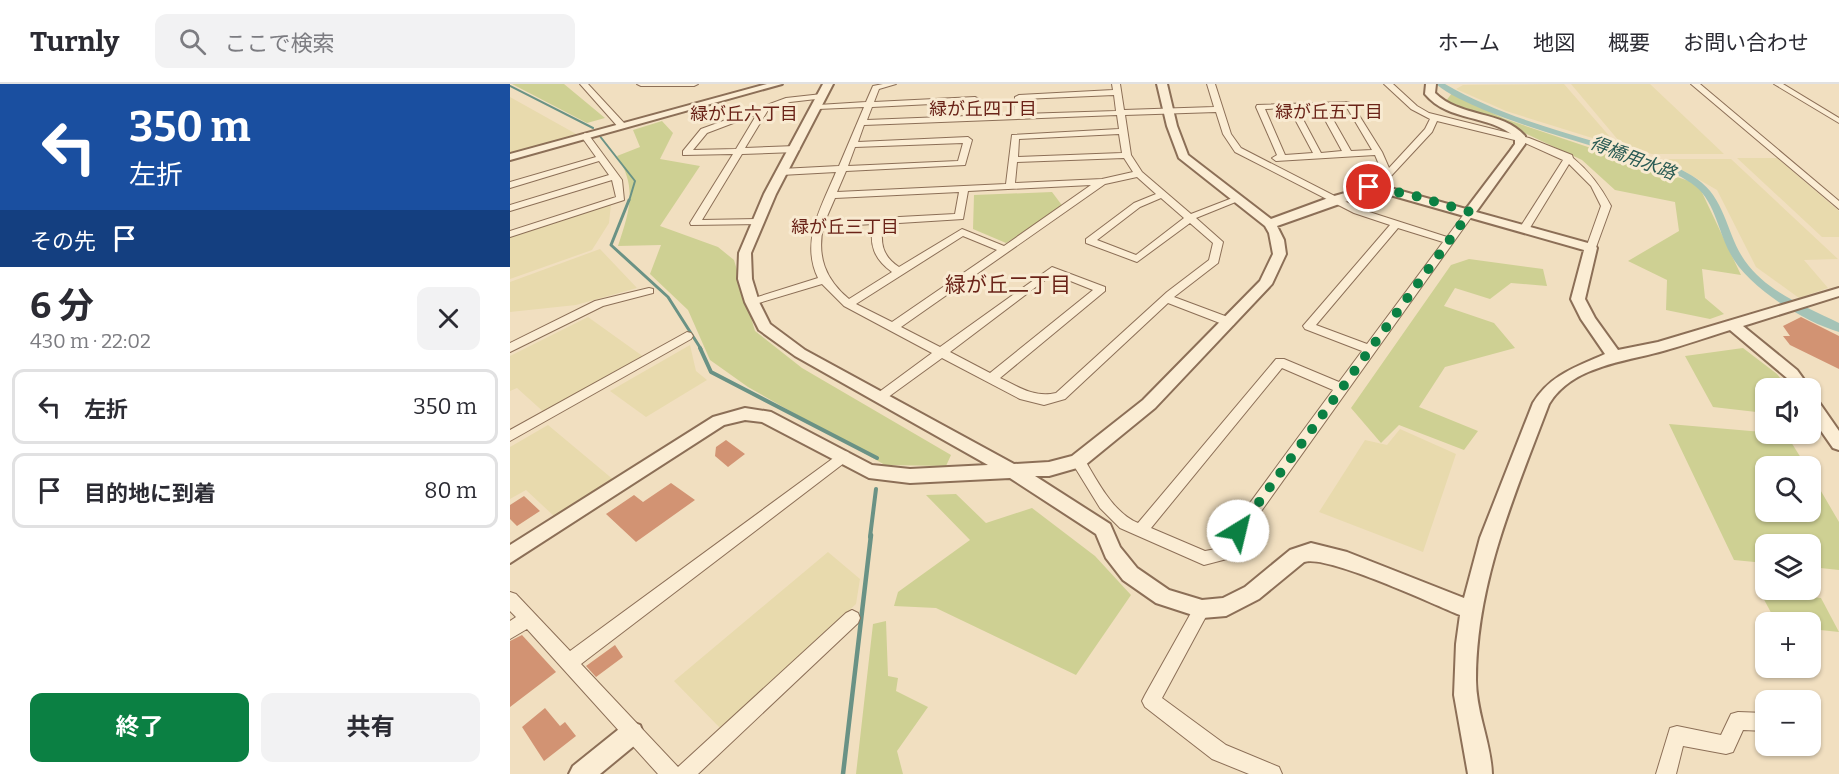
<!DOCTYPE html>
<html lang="ja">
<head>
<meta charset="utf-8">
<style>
	:root { --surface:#fff; --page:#f2f2f3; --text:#2b2b33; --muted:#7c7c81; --line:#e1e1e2; --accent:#0b8043 }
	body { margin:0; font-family:Bitter,"Noto Sans JP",serif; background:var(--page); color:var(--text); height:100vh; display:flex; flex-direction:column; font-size:22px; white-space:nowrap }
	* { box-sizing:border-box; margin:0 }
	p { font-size:20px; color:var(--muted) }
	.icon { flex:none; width:33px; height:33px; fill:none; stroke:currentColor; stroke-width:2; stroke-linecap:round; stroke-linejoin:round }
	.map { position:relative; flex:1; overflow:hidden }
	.details { display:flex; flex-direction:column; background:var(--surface); width:510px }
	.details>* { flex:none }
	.guide { background:#1a4fa0; color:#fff; overflow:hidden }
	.tools { position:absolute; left:1245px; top:294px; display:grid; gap:12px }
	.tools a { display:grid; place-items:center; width:66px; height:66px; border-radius:12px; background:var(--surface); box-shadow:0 2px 4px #0004; font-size:30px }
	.pin { position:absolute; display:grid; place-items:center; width:51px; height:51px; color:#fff; margin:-26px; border:3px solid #fff; border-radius:50%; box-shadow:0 2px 6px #0007 }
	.me { position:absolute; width:66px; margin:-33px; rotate:36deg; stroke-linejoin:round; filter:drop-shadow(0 0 4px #0008) }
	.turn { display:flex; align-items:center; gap:21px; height:126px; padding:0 30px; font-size:27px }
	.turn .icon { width:78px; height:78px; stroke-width:2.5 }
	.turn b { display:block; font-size:42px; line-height:51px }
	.then { display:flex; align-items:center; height:57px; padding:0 30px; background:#0003; gap:12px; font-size:22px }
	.round { display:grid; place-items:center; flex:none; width:63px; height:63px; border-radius:12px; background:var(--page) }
	.overview { display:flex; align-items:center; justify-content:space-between; height:102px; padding:0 30px }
	h1 { font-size:36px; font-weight:700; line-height:45px }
	.action { display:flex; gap:12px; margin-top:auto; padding:12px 30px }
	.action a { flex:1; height:69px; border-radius:12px; background:var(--accent); color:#fff; font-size:24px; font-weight:700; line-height:69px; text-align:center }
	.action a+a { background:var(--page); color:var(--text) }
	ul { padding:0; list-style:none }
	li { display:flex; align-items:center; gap:18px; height:75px; margin:0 12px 9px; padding:0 18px; border:3px solid var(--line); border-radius:12px }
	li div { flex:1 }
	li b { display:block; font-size:22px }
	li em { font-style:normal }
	header { display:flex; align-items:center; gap:36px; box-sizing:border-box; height:84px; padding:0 30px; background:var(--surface); border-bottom:2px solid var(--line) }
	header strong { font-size:28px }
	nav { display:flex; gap:33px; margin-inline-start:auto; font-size:21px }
	.search { width:420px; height:54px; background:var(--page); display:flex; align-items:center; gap:15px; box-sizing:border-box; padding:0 21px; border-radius:12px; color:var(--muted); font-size:22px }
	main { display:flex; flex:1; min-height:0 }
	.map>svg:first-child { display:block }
	.farmland { fill:#e8daad }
	.green { fill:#ced093 }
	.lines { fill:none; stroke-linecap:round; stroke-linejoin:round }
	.stream-far3 { stroke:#6a9285; stroke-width:2 }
	.stream-far2 { stroke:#6a9285; stroke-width:3 }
	.stream-far1 { stroke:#6a9285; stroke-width:4 }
	.stream { stroke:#6a9285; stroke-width:4.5 }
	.canal { fill:#a4c3b7; fill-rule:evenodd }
	.building { fill:#d29373 }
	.minor-casing { stroke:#8c6f57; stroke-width:2 }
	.tertiary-casing { stroke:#8c6f57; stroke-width:4 }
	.minor { fill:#fbedd4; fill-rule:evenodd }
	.tertiary { fill:#fbedd4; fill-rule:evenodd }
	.route { stroke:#0b8043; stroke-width:10; stroke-dasharray:0 18 }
	.labels { text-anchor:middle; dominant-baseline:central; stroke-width:6; stroke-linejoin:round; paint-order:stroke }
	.far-neighbourhood-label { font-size:18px; fill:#6a2318; stroke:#f8ead1 }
	.far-water-label { font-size:18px; font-style:italic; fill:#2a5b54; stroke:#f8ead1 }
	.neighbourhood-label { font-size:21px; fill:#6a2318; stroke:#f8ead1 }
</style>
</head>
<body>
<header>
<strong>Turnly</strong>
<div class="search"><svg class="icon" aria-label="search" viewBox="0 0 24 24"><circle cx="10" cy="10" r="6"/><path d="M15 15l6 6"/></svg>ここで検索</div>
<nav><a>ホーム</a><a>地図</a><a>概要</a><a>お問い合わせ</a></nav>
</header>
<main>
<section class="details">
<div class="guide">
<div class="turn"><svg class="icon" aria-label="left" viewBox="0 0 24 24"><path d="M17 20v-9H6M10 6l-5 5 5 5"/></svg><div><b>350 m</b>左折</div></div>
<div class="then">その先<svg class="icon" aria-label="arrive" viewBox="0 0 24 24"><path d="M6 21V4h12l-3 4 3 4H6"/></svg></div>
</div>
<div class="overview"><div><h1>6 分</h1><p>430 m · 22:02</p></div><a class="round"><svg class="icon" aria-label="close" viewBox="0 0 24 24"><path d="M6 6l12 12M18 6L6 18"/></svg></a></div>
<ul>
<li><svg class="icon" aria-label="left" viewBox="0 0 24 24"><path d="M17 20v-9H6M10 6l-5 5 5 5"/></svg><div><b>左折</b></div><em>350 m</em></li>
<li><svg class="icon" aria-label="arrive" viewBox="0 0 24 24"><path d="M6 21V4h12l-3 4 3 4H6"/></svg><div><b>目的地に到着</b></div><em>80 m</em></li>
</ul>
<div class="action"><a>終了</a><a>共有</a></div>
</section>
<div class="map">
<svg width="1329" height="690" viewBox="0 0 1329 690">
	<rect width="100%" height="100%" fill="#f1dfc0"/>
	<path class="farmland" d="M1061,0h79l74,70h-72l-28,-7z
		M953,1l101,-1 54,62 -112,-35 -50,-22z
		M0,13l68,38 -68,19z
		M1227,74h40l62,53v26h-17z
		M1153,75h68l107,100 -34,1 24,28 -29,10 -43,-31 -39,-77z
		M101,120l-2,19 -17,27 -82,29v-42z
		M90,165l37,39 -61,17 -66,7v-30z
		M78,233l60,43 -101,55 -30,-27 -7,3v-35z
		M180,261l6,26 11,9 -61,37 -36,-26z
		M38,341l67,56 -59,37 -30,-28 -16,9v-52z
		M890,345l56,25 -33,98 -104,-40 46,-72 22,5z
		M318,468l32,27 -4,25 -135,125 -47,-48z"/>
	<path class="green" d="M2,0h52l41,34 -18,5z
		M942,9l53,26 193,65 43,91 -39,-6 3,29 19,16 -14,5 -44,-9 1,-30 -39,-19 51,-30 -4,-29 -60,-12 -33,-30 -85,-40 -51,-19z
		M152,37l11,12 -13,26 40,7 -40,60 58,21 16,13 21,71 47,37 149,87 -5,11 -61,-1 -137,-78 -38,-27 -22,-50 -38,-36 11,-29 -43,1c11,-34 20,-58 -1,-90l23,-9 -7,-17z
		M542,108l12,16 -58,35 -33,-14 1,-34z
		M959,175l74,10 4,17 -36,-3 -21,16 -35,-11 -11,18 50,17 21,25 -70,19 -26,40 59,24 -14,19 -65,-25 -18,18 -30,-35 100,-143z
		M1233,264l34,26 11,14h-22l-1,25 -52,-6 -28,-51z
		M1159,340l117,10 20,32h-40v46h44l1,-38 28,48v48l-28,-3 -1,-23h-44l-1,19 -31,-3z
		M446,410l30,29 46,-15 63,48 36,39 -55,80 -140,-67 -42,-2 4,-14 72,-52 -44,-45z
		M1250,508l61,6 18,34 -28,-3 -1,-7h-34z
		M376,537l2,55 10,2 -2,13 32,16 -31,44 6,23h-47l17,-150z"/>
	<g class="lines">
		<path class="stream-far3" d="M0,2l83,42
			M89,51l36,46 -6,20"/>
		<path class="stream-far2" d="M119,116l-18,45 57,52 33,52"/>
		<path class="stream-far1" d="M190,264l11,24 166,86
			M360,453l6,-48"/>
		<path class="stream" d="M333,690l28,-239"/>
		<path class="canal" d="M926,0h9c50,29 104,44 158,60 32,9 67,16 94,35 29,20 29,55 48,82 22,31 61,46 94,62v9c-35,-10 -93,-46 -109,-79 -13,-24 -15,-54 -39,-70 -25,-17 -57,-24 -85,-33 -41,-12 -82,-24 -122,-40 -16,-7 -35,-15 -48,-26z"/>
	</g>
	<path class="building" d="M1291,233l38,19v33l-49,-24 -7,-9h7l-7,-10z
		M216,356l19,14 -17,13 -13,-11 1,-9z
		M161,399l24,17 -59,42 -30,-28 28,-19 9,7z
		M14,412l16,15 -23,15 -7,-7v-14z
		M12,551l34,37 -46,35v-66z
		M105,561l8,12 -27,20 -10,-11z
		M35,624l15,18 5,-4 11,14 -32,25 -22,-34z"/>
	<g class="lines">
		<defs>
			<path id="minor" d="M70,0h8l37,40v4h-6z
				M127,0h61l-4,2h-53z
				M373,0h13l-17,5 -5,13 101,-5 4,2 -3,17 38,-1 1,-18 4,-2 94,-5 -1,-6h8l4,26 90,-3 -7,-23h8l16,50 10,14 119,61 87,28 20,-27 8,2 -248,347 -23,6 -84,-37 -20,-20 -29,-47 2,-4h10c14,23 29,55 55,66l138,-164h8l55,23 23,-31 -57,-22 -2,-3 87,-101 -36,-12 -119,-61 -12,-18 -7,-22 -91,3 6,40 11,17 49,42 44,-17 8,2 -47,19 27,24 -5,21 -44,34 59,22 2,3 -2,3h-8l-57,-22 -103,96 -21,6 -24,-6 -78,-41 -62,45 -6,-5 1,-3 57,-42 -88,-47 -22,-22 -70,21 -6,-3 2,-2 70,-22c-18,-37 4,-72 18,-106l-55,3 -5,-3 5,-3 58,-3 25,-59 -46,2 -4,-2 4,-2 48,-3 7,-16zM604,11l2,16 -94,3 1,-15zM461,18l-3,14 -101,4 5,-13zM607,31l2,14 -107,6 -6,49 -169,8 9,-21 119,-6 7,-25 -4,-3 -110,5 6,-17zM609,50l3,19 -104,4 1,-18zM453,59l-5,18 -110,5 7,-19zM614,74l9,14 -31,7 -87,4 2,-21zM627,93l19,17 -22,9 -48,36v4l51,19 53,-39 23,20 -4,17 -42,32 -111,101c-22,5 -37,-6 -56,-15l105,-87v-4l-53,-20 -112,80 -39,-20 204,-143zM581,101l-87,61 -42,-17 -63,38c-17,-11 -19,-24 -16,-43l80,-5 5,-28zM449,108l-4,22 -130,7 10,-23zM651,114l23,20 -48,37 -39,-15 43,-33zM363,140c-4,21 1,35 19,48l-43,27c-24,-20 -32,-42 -26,-72zM888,144l45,14 -76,102 -51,-19zM453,152l34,14 -105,72 -36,-18zM543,190l40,16 -103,83 -40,-21zM772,284l51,22 -117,159 -11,2 -54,-23z
				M874,0h9l24,22 12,7 100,25 43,17 1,3c17,14 28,29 38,48l-16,44 -4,1 -5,-3 15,-42 -10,-20 -22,-22 -41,67h-8l-1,-2 44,-69 -40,-18 -86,-21 -5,11 -53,57 -3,1 -5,-3 12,-13 -8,-19 -99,6 -4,-3 5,-3 -21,-48 1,-2 91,-3 4,2 30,48 7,16 36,-39 5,-10 -19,-10zM836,22l26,44 -21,1 -25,-44zM808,23l24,44 -21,2 -24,-45zM779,24l24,45 -28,2 -20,-46z
				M1181,0h9l139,117v8z
				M1264,0h9l56,34v5z
				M312,10l4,2 -1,2 -35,4 -22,8 -23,38 51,-2 4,3 -4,3 -54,2 -40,66 55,-1 5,3 -1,2 -70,1 -1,-2 43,-69 -50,1v-4l18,-22 85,-31zM247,30l-21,35 -43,1 14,-17z
				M75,49l3,1 34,46 2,20 -114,37v-6l106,-34 -4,-17 -102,31v-6l99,-30 -10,-14 -89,27v-6l86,-25 -15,-21z
				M139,204l4,1v4l-50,13 -93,46v-9l85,-42z
				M177,248l4,1 2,3 -2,3 -181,102v-11z
				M333,367l5,1 2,4 -2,4 -267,204 97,103 168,-154 6,-3 6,3 2,5 -2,5 -160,151h-40l-131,-145 -17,10v-18l6,-4 -6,-6v-19l6,2 54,57z
				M692,518l6,2 2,5 -48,89 64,47 53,22 3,7h-33l-37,-15 -67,-52 -3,-6 3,-6 51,-91z
				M1228,628l28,1v18l-23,-1 -10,22 -7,2 -43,-8 -7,28h-20l14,-46 7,-2 44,9 10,-21z"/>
			<path id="tertiary" d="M257,0h15l-272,76v-6z
				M313,0h10l-57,110 -25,59 1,26 7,23 11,22 35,26 209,114 35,-2 23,-6 71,-56 117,-119 13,-27 -4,-21 -4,-7 -86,-68 -12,-32 -10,-42h10l10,42 11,29 83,64 60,-22 45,-13 90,25 44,-58 5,-7v-7c-26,-23 -67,-15 -90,-43l1,-10h10l-1,9c25,25 67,17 90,43v8l-49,68 119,33 2,3 -12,51 10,19 23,32 40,-8 181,-54v8l-96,30 54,44 13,18h-16l-7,-10 -57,-48c-23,7 -45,15 -67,21 -39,11 -91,15 -114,53 -34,90 -73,178 -73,276 0,33 15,62 16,94h-24l-14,-79 2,-51 4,-29c-27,-11 -134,-61 -156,-53l-45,37 -33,17 -24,2 -46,-15 -33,-23 -17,-22 -10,-24 -86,-56 -100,5 -41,-5 -107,-56 -17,-2 -21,5 -214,138v-18l203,-128 32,-9 26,4 101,53 38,4 78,-4 -193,-109 -36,-26 -14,-28 -7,-23 1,-26 25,-59zM866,107l208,59 -13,49 10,20 24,35c-29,13 -55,21 -72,49l-53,135 -16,60 -117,-46 -36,-9 -21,7 -45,37 -22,11 -21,2 -33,-10 -32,-22 -17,-21 -10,-23 -75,-48h14l35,-10 71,-58 117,-124 14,-30 -2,-14 -7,-14z
				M1300,313l6,1 23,33v19l-6,-2 -23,-33z
				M122,638l8,3 3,8 -3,8 -40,33h-31l4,-8 51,-41z"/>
		</defs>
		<use href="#minor" class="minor-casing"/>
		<use href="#tertiary" class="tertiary-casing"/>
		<use href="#minor" class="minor"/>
		<use href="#tertiary" class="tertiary"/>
	</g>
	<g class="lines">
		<path class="route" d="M728,447l232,-319 -58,-17 -43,-8"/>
	</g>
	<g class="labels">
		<g class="far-neighbourhood-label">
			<text x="473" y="25">緑が丘四丁目</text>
			<text x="819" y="28">緑が丘五丁目</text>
			<text x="234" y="30">緑が丘六丁目</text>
			<text x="335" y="143">緑が丘三丁目</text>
		</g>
		<g class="far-water-label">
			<text transform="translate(1123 74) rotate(21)">得橋用水路</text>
		</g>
		<g class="neighbourhood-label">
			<text x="498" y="201">緑が丘二丁目</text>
		</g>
	</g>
</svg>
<div class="tools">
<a><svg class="icon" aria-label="sound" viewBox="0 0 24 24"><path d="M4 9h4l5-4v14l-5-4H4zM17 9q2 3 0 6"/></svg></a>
<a><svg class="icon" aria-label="search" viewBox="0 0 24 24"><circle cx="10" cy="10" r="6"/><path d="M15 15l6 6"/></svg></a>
<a><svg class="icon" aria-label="layers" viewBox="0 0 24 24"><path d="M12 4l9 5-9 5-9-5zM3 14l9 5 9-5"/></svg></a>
<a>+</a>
<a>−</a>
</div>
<div class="pin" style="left:859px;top:103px;background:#d93025"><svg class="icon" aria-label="arrive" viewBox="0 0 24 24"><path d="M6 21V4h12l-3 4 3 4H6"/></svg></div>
<svg class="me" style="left:728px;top:447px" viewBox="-20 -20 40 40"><circle r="19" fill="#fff"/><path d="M0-13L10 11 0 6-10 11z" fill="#0b8043"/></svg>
</div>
</main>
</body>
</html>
